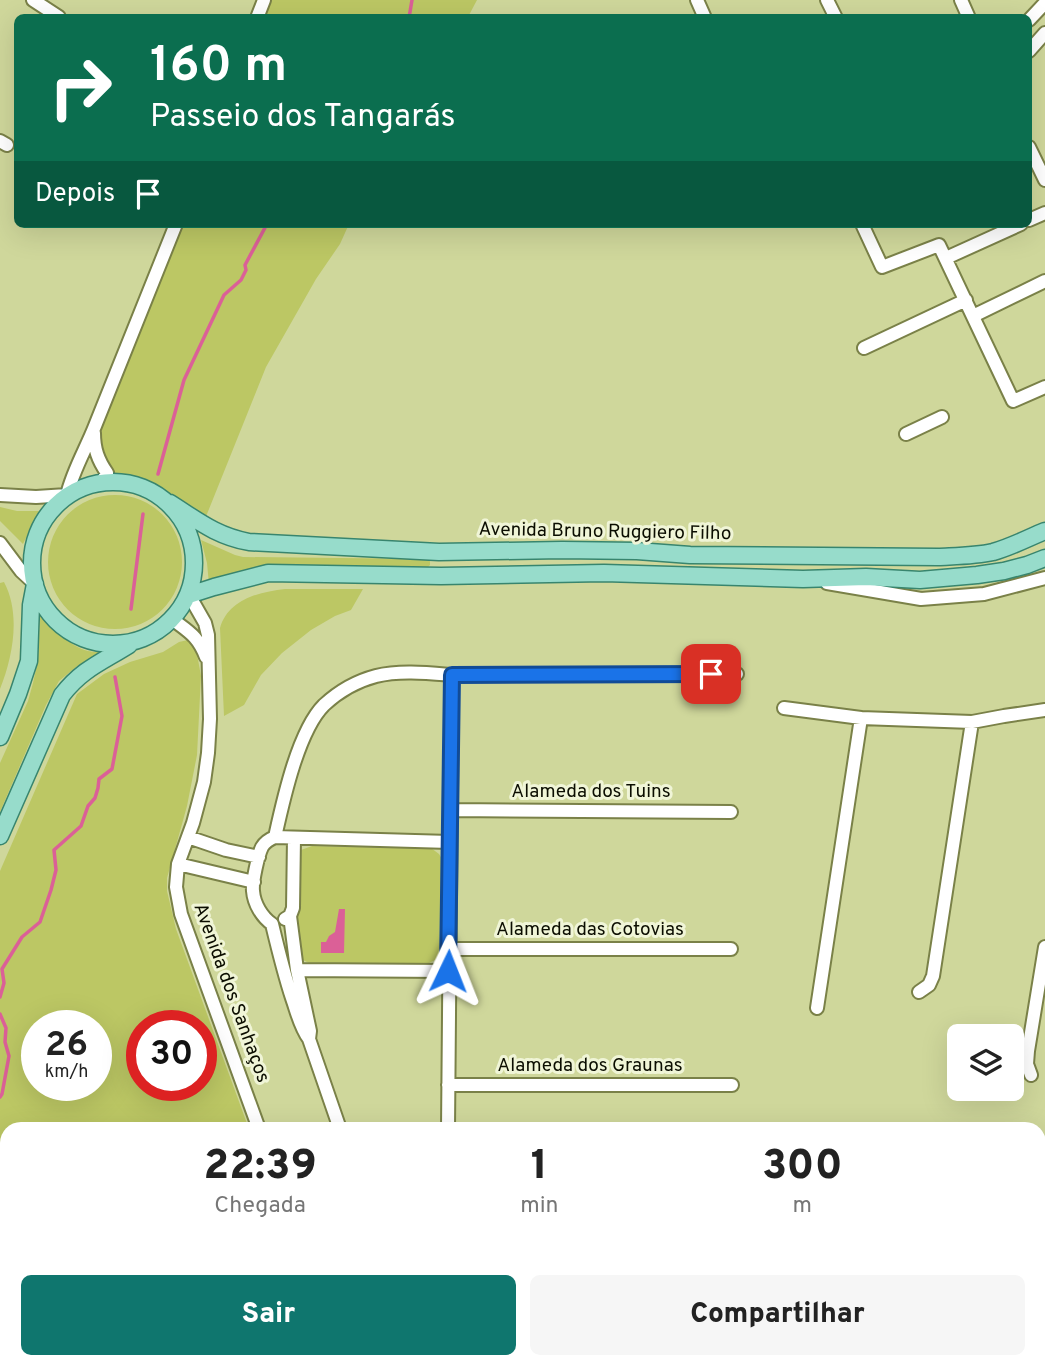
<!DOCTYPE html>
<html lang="pt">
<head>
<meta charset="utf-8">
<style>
	:root { --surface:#fff; --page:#f6f6f6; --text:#222; --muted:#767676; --accent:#0f766e }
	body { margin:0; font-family:Overpass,sans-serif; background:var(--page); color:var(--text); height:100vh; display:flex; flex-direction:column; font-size:26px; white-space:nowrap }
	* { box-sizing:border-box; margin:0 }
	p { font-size:23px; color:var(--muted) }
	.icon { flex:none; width:38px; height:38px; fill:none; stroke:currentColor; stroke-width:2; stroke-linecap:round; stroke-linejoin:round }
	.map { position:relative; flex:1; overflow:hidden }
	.drawer { position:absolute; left:0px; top:1122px; width:1046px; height:247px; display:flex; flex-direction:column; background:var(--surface); border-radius:21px 21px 0 0; box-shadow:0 7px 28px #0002 }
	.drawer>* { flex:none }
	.top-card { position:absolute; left:14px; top:14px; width:1018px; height:214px; border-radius:10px; box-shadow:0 7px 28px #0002; background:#0b6e4f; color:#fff; overflow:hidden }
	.controls { position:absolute; left:947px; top:1024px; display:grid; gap:14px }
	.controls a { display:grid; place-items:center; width:77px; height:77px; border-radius:10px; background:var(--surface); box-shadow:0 7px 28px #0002; font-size:35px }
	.speed { position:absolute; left:21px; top:1010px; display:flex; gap:14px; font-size:35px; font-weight:700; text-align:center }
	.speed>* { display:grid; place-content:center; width:91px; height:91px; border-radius:50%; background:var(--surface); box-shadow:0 7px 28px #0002; line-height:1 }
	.speed small { font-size:18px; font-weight:400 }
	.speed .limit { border:10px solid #d22; background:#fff; color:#111 }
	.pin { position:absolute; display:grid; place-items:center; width:60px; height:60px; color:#fff; margin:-30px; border-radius:14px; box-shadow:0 4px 10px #0006 }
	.me { position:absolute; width:77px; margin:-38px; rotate:2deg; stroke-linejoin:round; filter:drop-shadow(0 0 5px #0008) }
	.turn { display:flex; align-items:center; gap:24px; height:147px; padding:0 21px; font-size:32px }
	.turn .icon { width:91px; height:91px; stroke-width:2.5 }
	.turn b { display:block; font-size:49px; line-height:60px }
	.then { display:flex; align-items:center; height:66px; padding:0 21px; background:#0003; gap:14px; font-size:26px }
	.eta { display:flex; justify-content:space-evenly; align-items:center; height:119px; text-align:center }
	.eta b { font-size:42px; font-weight:800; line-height:49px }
	.action { display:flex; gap:14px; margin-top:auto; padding:14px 21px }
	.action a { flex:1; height:80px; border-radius:10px; background:var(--accent); color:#fff; font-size:28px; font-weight:800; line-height:80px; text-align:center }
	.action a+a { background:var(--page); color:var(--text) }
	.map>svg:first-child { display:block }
	.green { fill:#bcc764; fill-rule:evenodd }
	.water { fill:#db6097 }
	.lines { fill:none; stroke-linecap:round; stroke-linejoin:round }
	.stream { stroke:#db6097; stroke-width:3.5 }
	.river { stroke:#db6097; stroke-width:21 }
	.minor-casing { stroke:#7a8148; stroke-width:16 }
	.major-casing { stroke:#38856e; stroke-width:19 }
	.minor { stroke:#fff; stroke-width:12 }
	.major { stroke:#97dccb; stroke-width:16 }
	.route-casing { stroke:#114b97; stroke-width:18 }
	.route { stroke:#1a73e8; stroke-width:12 }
	.labels { text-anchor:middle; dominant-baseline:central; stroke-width:6; stroke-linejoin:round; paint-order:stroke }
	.street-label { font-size:19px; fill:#0b0d00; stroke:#f0f5d7 }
</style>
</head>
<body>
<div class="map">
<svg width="1045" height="1367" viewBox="0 0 1045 1367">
	<rect width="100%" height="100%" fill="#cfd79b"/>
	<path class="green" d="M264,0h213l-9,17 -211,1z
		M176,224h173l-9,20 -24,35 -50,88 -63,157c-24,-15 -51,-37 -79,-40 -8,-1 -15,-1 -23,-1l-6,-57z
		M48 562a67 67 0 1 1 134 0a67 67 0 1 1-134 0Z
		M0,507l17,4h22l-16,33 -23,-23z
		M201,540l34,15 8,2 184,2 3,2v4l-3,3 -163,-1 -21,3 -34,14 -2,-21z
		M4,582c17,32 9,74 -4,107v-106z
		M285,589h78l-12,21 -16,6 -24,14 -29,23 -21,22 -17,30 -20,11 -4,-88c8,-28 38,-36 65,-39z
		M42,614c12,14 28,33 46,37 4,1 8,1 12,1l-24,15 -17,14 -13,24 -46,107v-49l28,-62 5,-18 5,-23 2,-44z
		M188,640l4,3 5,11 4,22 -4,79 -10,51 -20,72v13l9,38 73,200h-242v115l-7,-6v-367l77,-177 27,-20 26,-12 33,-10 16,-10zM37,1026h59v59h-59zM142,1026h59v59h-59z
		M312,846l119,2 8,6 6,10 -3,86 -5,9 -12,6 -114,-1 -10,-5 -3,-6 -1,-99 4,-4z
		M0,1275l7,6v50l-7,-5z
		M40,1362h61l6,5h-62z
		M141,1362h472l3,5h-469z"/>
	<path class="water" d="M339,909h6l-1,44h-23v-11h5l3,-6 6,-4z"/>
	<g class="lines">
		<path class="stream" d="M409,18l3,-18
			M158,474l26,-94 40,-85 17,-15 5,-10 -1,-5 22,-41
			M131,609l12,-95
			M0,997l4,-14 -2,-14 20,-32 18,-15 11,-32 5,-20 -2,-20 27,-24 7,-20 7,-8 3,-10 1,-9 13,-10 10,-53 -7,-39
			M0,1014l6,14 -1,14 4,14 -7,38 -2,3"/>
		<path class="river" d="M0,1302l7,5
			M70,1362l5,5"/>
		<defs>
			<path id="minor" d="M33,0l26,17
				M697,0l8,18
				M827,0l9,18
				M961,0l8,18
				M257,18l7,-18
				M1029,20l16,-17
				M1029,51l16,-18
				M0,141l7,4
				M1029,147l16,33
				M1029,220l16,-7
				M862,224l20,43 57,-22 74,156 32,-14
				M946,258l75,-34
				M973,316l72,-35
				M864,348l102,-48
				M94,433c0,16 4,27 13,40l-6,10
				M906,434l36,-17
				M0,495l36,2 31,-2c6,-25 19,-46 28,-69l81,-202
				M0,543l21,28 14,13
				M827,583l94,16 63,-5 61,-16
				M189,595l16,28 3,12 2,84 -2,34 -4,29 -11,41 -15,41 -2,23 5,27 78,215
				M172,619c17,13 26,17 34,38
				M784,708l77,10 111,4 32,-6 41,-6
				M451,810l280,2
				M188,837l38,13 33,7
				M275,837l175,5
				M178,864l76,18
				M290,916l7,54 13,61 -1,8 31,90
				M285,919l5,-3 3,-8 1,-70
				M449,949h282
				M297,970l151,1
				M919,992l10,-7 4,-9 39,-254
				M817,1008l44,-290
				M309,1039c-9,-12 -12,-27 -17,-41 -8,-24 -14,-49 -20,-74 -10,-7 -18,-20 -19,-33 -1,-9 5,-36 9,-44 3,-5 8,-8 13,-10 8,-36 23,-106 49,-132 14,-13 33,-24 52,-29 23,-6 52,-3 76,-1l285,-1
				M1031,1075l-4,-11 1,-13 17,-104
				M448,1085h284
				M448,1129l4,-454
				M620,1362l4,5
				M916,1362l25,5
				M687,1367v-5
				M886,1367l2,-5"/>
			<path id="major" d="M32 563a81 81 0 1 1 162 0a81 81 0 1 1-162 0Z
				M170,503c27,17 46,33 79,39l190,10 123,-2 75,1 53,4 248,2c18,-1 37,-1 55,-5 18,-5 35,-14 52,-21
				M189,595l25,-8 54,-14 173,3 163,-3 199,6 63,-2 54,3 57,-5 27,-4 23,-6 18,-7
				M0,737l18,-43 11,-33 2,-56 4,-21
				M0,836l62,-141c20,-26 40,-33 67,-50
				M0,1259l7,7
				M0,1333l7,7
				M30,1362l6,5
				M124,1362l7,5"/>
		</defs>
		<use href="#minor" class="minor-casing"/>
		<use href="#major" class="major-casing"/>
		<use href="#minor" class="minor"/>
		<use href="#major" class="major"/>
	</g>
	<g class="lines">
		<defs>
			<path id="route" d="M448,971l4,-296 259,-1"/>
		</defs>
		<use href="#route" class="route-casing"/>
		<use href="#route" class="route"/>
	</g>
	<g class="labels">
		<g class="street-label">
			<text transform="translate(605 532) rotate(1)">Avenida Bruno Ruggiero Filho</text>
			<text x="591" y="792">Alameda dos Tuins</text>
			<text x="590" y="930">Alameda das Cotovias</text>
			<text transform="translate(231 993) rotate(70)">Avenida dos Sanhaços</text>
			<text x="590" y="1066">Alameda dos Graunas</text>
		</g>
	</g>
</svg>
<div class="controls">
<a><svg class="icon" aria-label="layers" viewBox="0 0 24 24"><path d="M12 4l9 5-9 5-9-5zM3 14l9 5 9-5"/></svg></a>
</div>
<div class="speed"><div>26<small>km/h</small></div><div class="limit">30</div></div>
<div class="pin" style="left:711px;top:674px;background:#d93025"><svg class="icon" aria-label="arrive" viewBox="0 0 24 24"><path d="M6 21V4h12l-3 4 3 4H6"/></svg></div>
<svg class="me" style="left:448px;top:971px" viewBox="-20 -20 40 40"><path d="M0-17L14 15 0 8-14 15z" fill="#1a73e8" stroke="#fff" stroke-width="4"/></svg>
<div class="top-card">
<div class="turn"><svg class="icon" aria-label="right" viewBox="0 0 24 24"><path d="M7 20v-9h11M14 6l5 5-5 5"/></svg><div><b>160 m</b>Passeio dos Tangarás</div></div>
<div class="then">Depois<svg class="icon" aria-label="arrive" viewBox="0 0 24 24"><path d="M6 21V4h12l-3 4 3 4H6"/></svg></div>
</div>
<section class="drawer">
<div class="eta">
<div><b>22:39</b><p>Chegada</p></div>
<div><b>1</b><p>min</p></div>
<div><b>300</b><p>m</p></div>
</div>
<div class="action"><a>Sair</a><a>Compartilhar</a></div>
</section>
</div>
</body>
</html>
